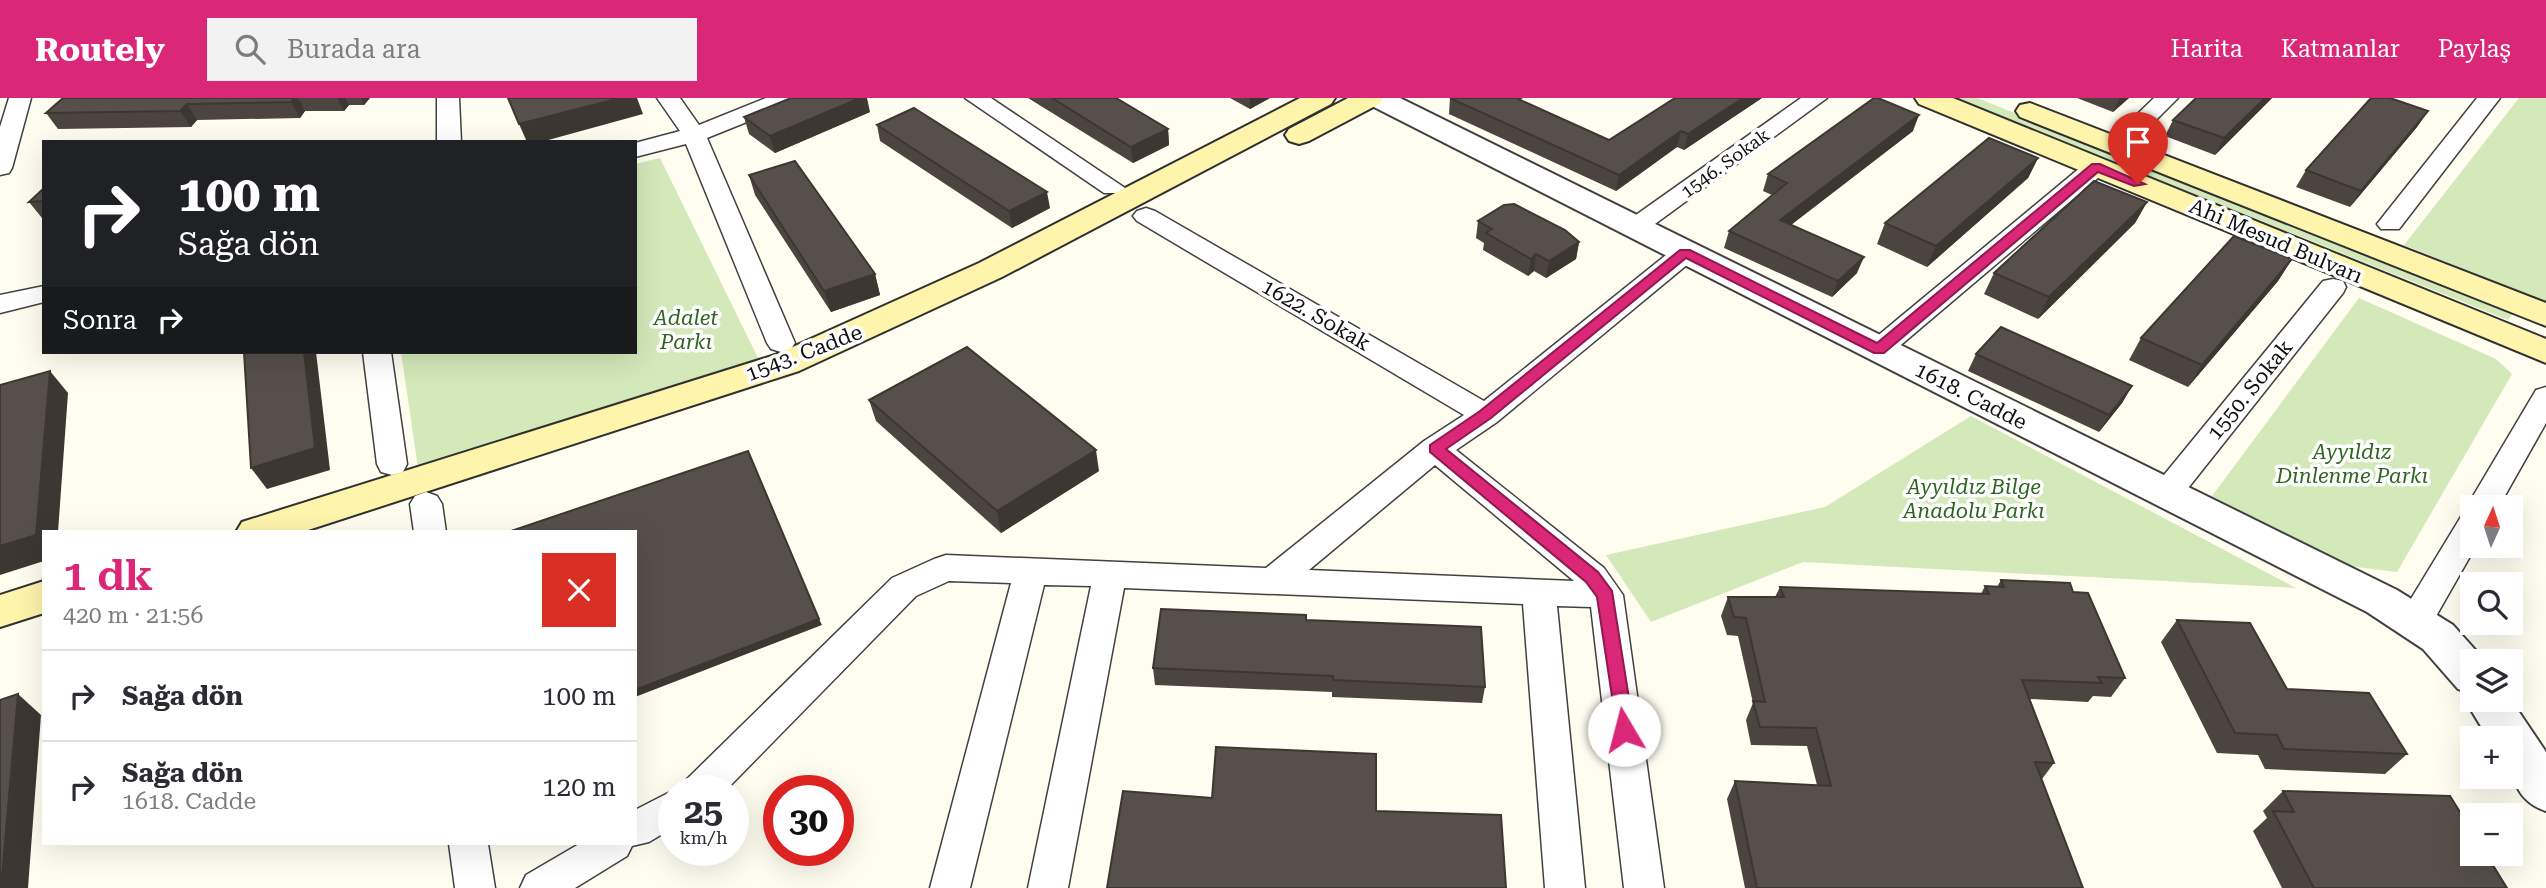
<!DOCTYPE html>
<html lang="tr">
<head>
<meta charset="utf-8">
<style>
	:root { --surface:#fff; --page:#f2f2f3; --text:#2b2b33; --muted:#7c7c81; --line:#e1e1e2; --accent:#db2777 }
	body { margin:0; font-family:"Roboto Serif",serif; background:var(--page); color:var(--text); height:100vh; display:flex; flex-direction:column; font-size:26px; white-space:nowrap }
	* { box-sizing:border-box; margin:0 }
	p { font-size:23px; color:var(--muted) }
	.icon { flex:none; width:38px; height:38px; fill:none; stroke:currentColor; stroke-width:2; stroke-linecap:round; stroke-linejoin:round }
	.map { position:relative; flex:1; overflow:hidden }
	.drawer { position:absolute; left:42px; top:432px; width:595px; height:315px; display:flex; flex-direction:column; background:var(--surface); border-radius:0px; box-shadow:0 7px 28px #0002 }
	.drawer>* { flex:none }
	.banner { position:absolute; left:42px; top:42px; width:595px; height:214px; border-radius:0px; box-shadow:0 7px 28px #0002; background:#202124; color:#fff; overflow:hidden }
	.needle { width:46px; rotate:3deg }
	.buttons { position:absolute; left:2460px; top:397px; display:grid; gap:14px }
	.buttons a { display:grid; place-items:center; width:63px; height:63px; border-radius:0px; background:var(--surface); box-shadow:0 7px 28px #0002; font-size:35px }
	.speed { position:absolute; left:658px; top:677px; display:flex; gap:14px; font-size:35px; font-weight:700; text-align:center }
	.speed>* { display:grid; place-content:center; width:91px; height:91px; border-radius:50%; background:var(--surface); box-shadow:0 7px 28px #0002; line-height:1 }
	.speed small { font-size:18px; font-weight:400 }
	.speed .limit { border:10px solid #d22; background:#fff; color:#111 }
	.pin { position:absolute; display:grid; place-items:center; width:60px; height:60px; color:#fff; margin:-72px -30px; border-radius:50% 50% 50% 0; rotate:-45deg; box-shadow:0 0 7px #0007 }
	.pin .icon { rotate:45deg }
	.me { position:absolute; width:77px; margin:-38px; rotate:352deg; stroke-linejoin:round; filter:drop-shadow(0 0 5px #0008) }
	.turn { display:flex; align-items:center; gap:24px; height:147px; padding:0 21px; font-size:32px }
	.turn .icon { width:91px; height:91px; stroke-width:2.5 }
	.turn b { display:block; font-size:49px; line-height:60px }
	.then { display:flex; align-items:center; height:66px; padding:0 21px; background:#0003; gap:14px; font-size:26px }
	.round { display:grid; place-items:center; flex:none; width:74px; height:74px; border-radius:0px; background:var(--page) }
	.overview { display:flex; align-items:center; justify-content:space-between; height:119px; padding:0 21px }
	h1 { font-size:42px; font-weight:600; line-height:52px; color:var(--accent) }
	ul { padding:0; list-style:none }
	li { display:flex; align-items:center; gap:21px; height:91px; padding:0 21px; border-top:2px solid var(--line) }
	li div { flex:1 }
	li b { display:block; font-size:26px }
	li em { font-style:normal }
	header { display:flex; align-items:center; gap:42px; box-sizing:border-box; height:98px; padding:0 35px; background:var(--accent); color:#fff }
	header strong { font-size:33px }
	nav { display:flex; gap:38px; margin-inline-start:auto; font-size:24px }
	.search { width:490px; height:63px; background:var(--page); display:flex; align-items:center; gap:18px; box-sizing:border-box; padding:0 24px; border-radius:0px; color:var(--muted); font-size:26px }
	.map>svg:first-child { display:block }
	.green { fill:#d3e9ba }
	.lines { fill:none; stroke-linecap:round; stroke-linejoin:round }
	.minor-casing { stroke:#414141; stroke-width:3 }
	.tertiary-casing { stroke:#414141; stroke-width:4 }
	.secondary-casing { stroke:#303030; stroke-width:4 }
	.minor { fill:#fff; fill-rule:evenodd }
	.tertiary { fill:#fff; fill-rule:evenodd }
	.secondary { fill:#fef4ac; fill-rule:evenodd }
	.wall { fill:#4b4440 }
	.shaded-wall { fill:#3d3734 }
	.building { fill:#574f4b; stroke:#3d3734; stroke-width:2 }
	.route { fill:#db2777; stroke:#8e194d; stroke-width:2 }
	.labels { text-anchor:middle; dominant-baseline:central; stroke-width:7; stroke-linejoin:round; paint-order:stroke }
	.far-street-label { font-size:18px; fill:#0e0e0e; stroke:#fff }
	.street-label { font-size:21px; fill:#0e0e0e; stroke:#fff }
	.park-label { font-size:21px; font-style:italic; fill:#2e661f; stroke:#fff }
</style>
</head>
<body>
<header>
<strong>Routely</strong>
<div class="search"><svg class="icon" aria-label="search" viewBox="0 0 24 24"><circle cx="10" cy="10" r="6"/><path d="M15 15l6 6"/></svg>Burada ara</div>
<nav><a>Harita</a><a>Katmanlar</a><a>Paylaş</a></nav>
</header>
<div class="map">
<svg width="2546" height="790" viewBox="0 0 2546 790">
	<rect width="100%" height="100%" fill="#fffcf0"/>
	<path class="green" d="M1956,0h21l537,214 -6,8z
		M2519,0h27v204l-142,-57z
		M660,60l99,202 -341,108 -17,-116h234v-188z
		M2359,200l137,61 16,15 -115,198 -65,-8 -120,-68z
		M1971,318l325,172 -493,-26 -152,60 -45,-67 219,-48z"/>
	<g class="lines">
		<defs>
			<path id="minor" d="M9,0h22l-19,70 -3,5 -9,2v-48z
				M437,0h22l2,44h-24z
				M657,0h23l19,27 67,-27h31l-3,5 -87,35 88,205 -4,6 -10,3 -10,-3 -4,-6 -81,-199 -51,13v-14l45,-12z
				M965,0h26l134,90 -3,5h-18z
				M1801,0h26l-183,134h-18l-4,-5 4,-5z
				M2154,0h24l-33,33h-16l-4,-5z
				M2477,0h23l-101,131h-18l-4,-5 4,-5z
				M2096,62l9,2 3,5 -3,5 -216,183 -10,3 -10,-3 -4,-6 4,-6 218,-181z
				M1146,110l9,3 329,190 192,-154h18l4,6 -4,6 -197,163 -41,28 148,118 19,27 41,293h-40l-33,-281 -34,-1 28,282h-40l-22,-284 -399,-16 -56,300h-40l63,-302 -47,-1 -74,303h-40l81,-305 -62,-2 -33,15 -191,195h-44l6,-12 205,-201 42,-19 12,-4 320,13 158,-127 40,-26 -327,-194 -4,-5 4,-5zM1435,367l139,116 -265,-11z
				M2333,181l10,2 3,6 -3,6 -166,209 -11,3 -11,-3 -5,-8 5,-8 168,-205z
				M44,188v16l-44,11v-18z
				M363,254h28l16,112 -4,8 -11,3 -11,-3 -4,-8z
				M2546,289v36l-48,85h-25v38h3l-49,86 -12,3 -12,-3 -5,-10 5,-10 59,-97 7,-2 -3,-5 70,-118z
				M426,394l11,4 5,8 4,28h-32l-4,-28 5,-8z
				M674,692v37l-25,15 -17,4 -5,10 -52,32h-55l6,-13 53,-31h56v-34z
				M449,746h39l7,44h-40z"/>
			<path id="tertiary" d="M1364,0h36l997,492 56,35 33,37h-13v38h38l35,52v59c-35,-12 -35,-40 -35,-73h-23l-23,-38 3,-7 -10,-4 -35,-40 -56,-37 -999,-508z"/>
			<path id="secondary" d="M1300,0h35l-4,6 -329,173 -203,94 -497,161h-66l6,-10 533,-167 204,-92z
				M1348,0h35l-4,6 -70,37 -10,3 -10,-3 -4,-6 4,-6z
				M1915,0h38l593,241v24l-627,-259z
				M2030,5l516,200v23l-526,-209 -4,-6 4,-6z
				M44,483v32l-44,14v-32z"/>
		</defs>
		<use href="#minor" class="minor-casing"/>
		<use href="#tertiary" class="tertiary-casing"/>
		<use href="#secondary" class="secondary-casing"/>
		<use href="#minor" class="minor"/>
		<use href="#tertiary" class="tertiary"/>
		<use href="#secondary" class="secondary"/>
	</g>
	<path class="wall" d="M63,0h307l-6,7h-15l-5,6h-39l-5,7 -103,2 -6,7 -133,2 -12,-16z
		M1028,0h88l52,31 1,16 -36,18z
		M1230,0h40l-20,11z
		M1450,0h73l-3,2 89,40 66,-42h87l-78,52 -7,-3 -61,44 -167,-77z
		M2077,0h52l-16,14z
		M2196,0h76l-57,57 -50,-19 8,-16z
		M2428,13l-11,16 -67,80 -54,-20 10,-17z
		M870,14l-95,41 -26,-19 -5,-17z
		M877,27l173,83 -38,20 -132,-87z
		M1913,33l-122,94 66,48 -25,24 -108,-49 5,-17 43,-36 -9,-4 5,-17z
		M2038,60l-10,20 -101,89 -50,-23 8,-21z
		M749,77l126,99 5,21 -49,17 -76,-117z
		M44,90v30h-2l-13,-16z
		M2147,104l-12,21 -97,96 -54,-25 10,-21z
		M1478,123l101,21 -3,17 -30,19 -12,-7 -6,5 -45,-26 1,-7 -8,-5z
		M2292,161l-14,22 -90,106 -59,-27 12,-22z
		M1976,256l156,32 -10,17 -23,29 -131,-61z
		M869,302l230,71 -98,62 -125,-112z
		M2001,482l72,12 52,86 -14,19 -18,-1 -5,6 -58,-3 24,64 -12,16 41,109h-338l-18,-89 8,-18 82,4 -10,-39 -56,-1 -5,-25 7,-17 -15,-67 -11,-1 -6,-19 7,-19h47l5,-10 201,7 4,-8 12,1z
		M1306,522l179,67 -3,16 -150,-6v-5l-177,-7 -2,-17z
		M2177,522l110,69 120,65 -22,20 -120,-5 -7,-14 -41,-2 -56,-111z
		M2283,693l224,97h-225l-29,-57 14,-13 -4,-7z"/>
	<path class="shaded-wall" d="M294,0h4l7,13 -5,7 -9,-16z
		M337,0h8l4,7 -5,6z
		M361,0h9l-6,7z
		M620,0h17l6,16 -102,28h-14l-8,-18z
		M860,0h7l3,14 -95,41 -5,-17z
		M1250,0h20l-20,11z
		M1743,0h19l-78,52 4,-16z
		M2120,0h9l-16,14z
		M2265,0h7l-57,57 9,-17z
		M187,6l10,16 -6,7 -11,-16z
		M2428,13l-11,16 -67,80 11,-16z
		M1919,17l-6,16 -138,106 5,-17z
		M1168,31l1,16 -36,18 -2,-16z
		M1681,33l-4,16 -61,44 3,-16z
		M2038,60l-10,20 -101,89 9,-21z
		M1047,94l3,16 -38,20 -3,-17z
		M2147,104l-12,21 -97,96 11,-22z
		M1579,144l-3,17 -30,19 3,-17z
		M1536,156l-2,17 -6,5 3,-17z
		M1864,159l-7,16 -25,24 6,-16z
		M2292,161l-14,22 -90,106 14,-22z
		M875,176l5,21 -49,17 -7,-21z
		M304,254h12l14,118 -63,19 -16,-21z
		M50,273l18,22 -10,139h-14v29l-44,14v-29z
		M2132,288l-10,17 -23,29 10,-17z
		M1096,352l3,21 -98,62 -4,-22z
		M819,521l3,6 -187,72v-7z
		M18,596l23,21 -13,173h-27z"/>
	<path class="building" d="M63,0h231l-3,4 -104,2 -7,7 -134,2z
		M508,0h112l-101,26z
		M791,0h69l-90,38 -26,-19z
		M1052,0h64l52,31 -37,18z
		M1450,0h66l93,42 66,-42h68l-55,36 -7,-3 -62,44z
		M1874,0h4l41,17 -139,105 84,37 -26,24 -109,-50 58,-48 -19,-9z
		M2196,0h69l-41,40 -51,-18z
		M2371,0h19l38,13 -67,80 -55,-21z
		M914,10l133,84 -38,19 -132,-86z
		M1989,40l49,20 -102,88 -51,-23z
		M795,63l80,113 -51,17 -75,-116z
		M2094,83l53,21 -98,95 -55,-24z
		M44,90v13l-15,1z
		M1514,106l51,26 14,12 -30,19 -13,-7 -5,5 -45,-26 6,-4 -14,-8 26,-16z
		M2234,138l58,23 -90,106 -61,-27z
		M2001,229l131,59 -23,29 -133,-61z
		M967,249l129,103 -99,61 -128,-111z
		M244,254h60l11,96 -64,20z
		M50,273l-14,164 -36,11v-161z
		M748,353l71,168 -184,71v-158h-127z
		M2001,482l69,3 3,9 15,1 37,85 -27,-1 4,6 -80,-3 32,83 -19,-1 48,126h-326l-22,-107 96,5 -15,-58 -56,-1 -7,-26 12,1 -19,-84 -12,-1 -6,-20h56l-4,-10 209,7 -4,-8 19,1z
		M1161,511l145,6v5l175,7 4,60 -152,-7v-4l-180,-8z
		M2177,522l73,3 37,66 82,4 38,61 -123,-5 -7,-14 -42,-2z
		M18,596l-17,194h-1v-188z
		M1216,649l160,7v57l125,4 5,73h-399l16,-97 89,7z
		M2283,693l167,5 23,37v21h13l21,34h-193l-41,-77 21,1z"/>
	<path class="route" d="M2092,66h8l45,20 -11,2 -36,-14 -214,181h-10l-188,-95 -195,160 -45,31 152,123 14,19 22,139 -3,6h-13l-21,-139 -11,-15 -156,-130v-7l50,-34 200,-161h10l187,93z"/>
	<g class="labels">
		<g class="far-street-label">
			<text transform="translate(1725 65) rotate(-36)">1546. Sokak</text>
		</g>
		<g class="street-label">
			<text transform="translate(2276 143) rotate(23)">Ahi Mesud Bulvarı</text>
			<text transform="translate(1316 217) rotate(30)">1622. Sokak</text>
			<text transform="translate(804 255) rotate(-21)">1543. Cadde</text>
			<text transform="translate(2250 292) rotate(-51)">1550. Sokak</text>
			<text transform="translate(1971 298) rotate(27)">1618. Cadde</text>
		</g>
		<g class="park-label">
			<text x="686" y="220">Adalet<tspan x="686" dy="24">Parkı</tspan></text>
			<text x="2352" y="354">Ayyıldız<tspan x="2352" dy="24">Dinlenme Parkı</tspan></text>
			<text x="1974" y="389">Ayyıldız Bilge<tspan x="1974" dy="24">Anadolu Parkı</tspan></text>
		</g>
	</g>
</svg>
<div class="buttons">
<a><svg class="needle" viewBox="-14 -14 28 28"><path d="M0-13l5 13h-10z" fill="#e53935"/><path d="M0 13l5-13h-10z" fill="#7c7c81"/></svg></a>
<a><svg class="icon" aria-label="search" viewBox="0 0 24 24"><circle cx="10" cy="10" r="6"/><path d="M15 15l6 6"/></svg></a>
<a><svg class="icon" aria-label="layers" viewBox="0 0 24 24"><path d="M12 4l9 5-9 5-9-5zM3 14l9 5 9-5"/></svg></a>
<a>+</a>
<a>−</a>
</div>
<div class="speed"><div>25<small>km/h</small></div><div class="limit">30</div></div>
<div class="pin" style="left:2138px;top:86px;background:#d93025"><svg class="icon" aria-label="arrive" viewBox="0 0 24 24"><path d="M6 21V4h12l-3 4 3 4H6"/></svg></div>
<svg class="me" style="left:1624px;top:632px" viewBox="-20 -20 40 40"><circle r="19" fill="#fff"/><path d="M0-13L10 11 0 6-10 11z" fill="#db2777"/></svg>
<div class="banner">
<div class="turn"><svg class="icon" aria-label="right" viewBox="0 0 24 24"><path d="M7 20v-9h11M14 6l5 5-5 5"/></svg><div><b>100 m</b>Sağa dön</div></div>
<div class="then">Sonra<svg class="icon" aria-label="right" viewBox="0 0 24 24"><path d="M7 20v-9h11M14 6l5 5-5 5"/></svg></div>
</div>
<section class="drawer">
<div class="overview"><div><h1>1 dk</h1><p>420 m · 21:56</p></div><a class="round" style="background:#d93025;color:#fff"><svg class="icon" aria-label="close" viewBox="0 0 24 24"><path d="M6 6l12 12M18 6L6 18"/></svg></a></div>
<ul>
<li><svg class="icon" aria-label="right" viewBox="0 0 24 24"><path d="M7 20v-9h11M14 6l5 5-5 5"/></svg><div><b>Sağa dön</b></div><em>100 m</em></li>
<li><svg class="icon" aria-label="right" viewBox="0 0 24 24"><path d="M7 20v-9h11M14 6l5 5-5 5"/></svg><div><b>Sağa dön</b><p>1618. Cadde</p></div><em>120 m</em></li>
</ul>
</section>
</div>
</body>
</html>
